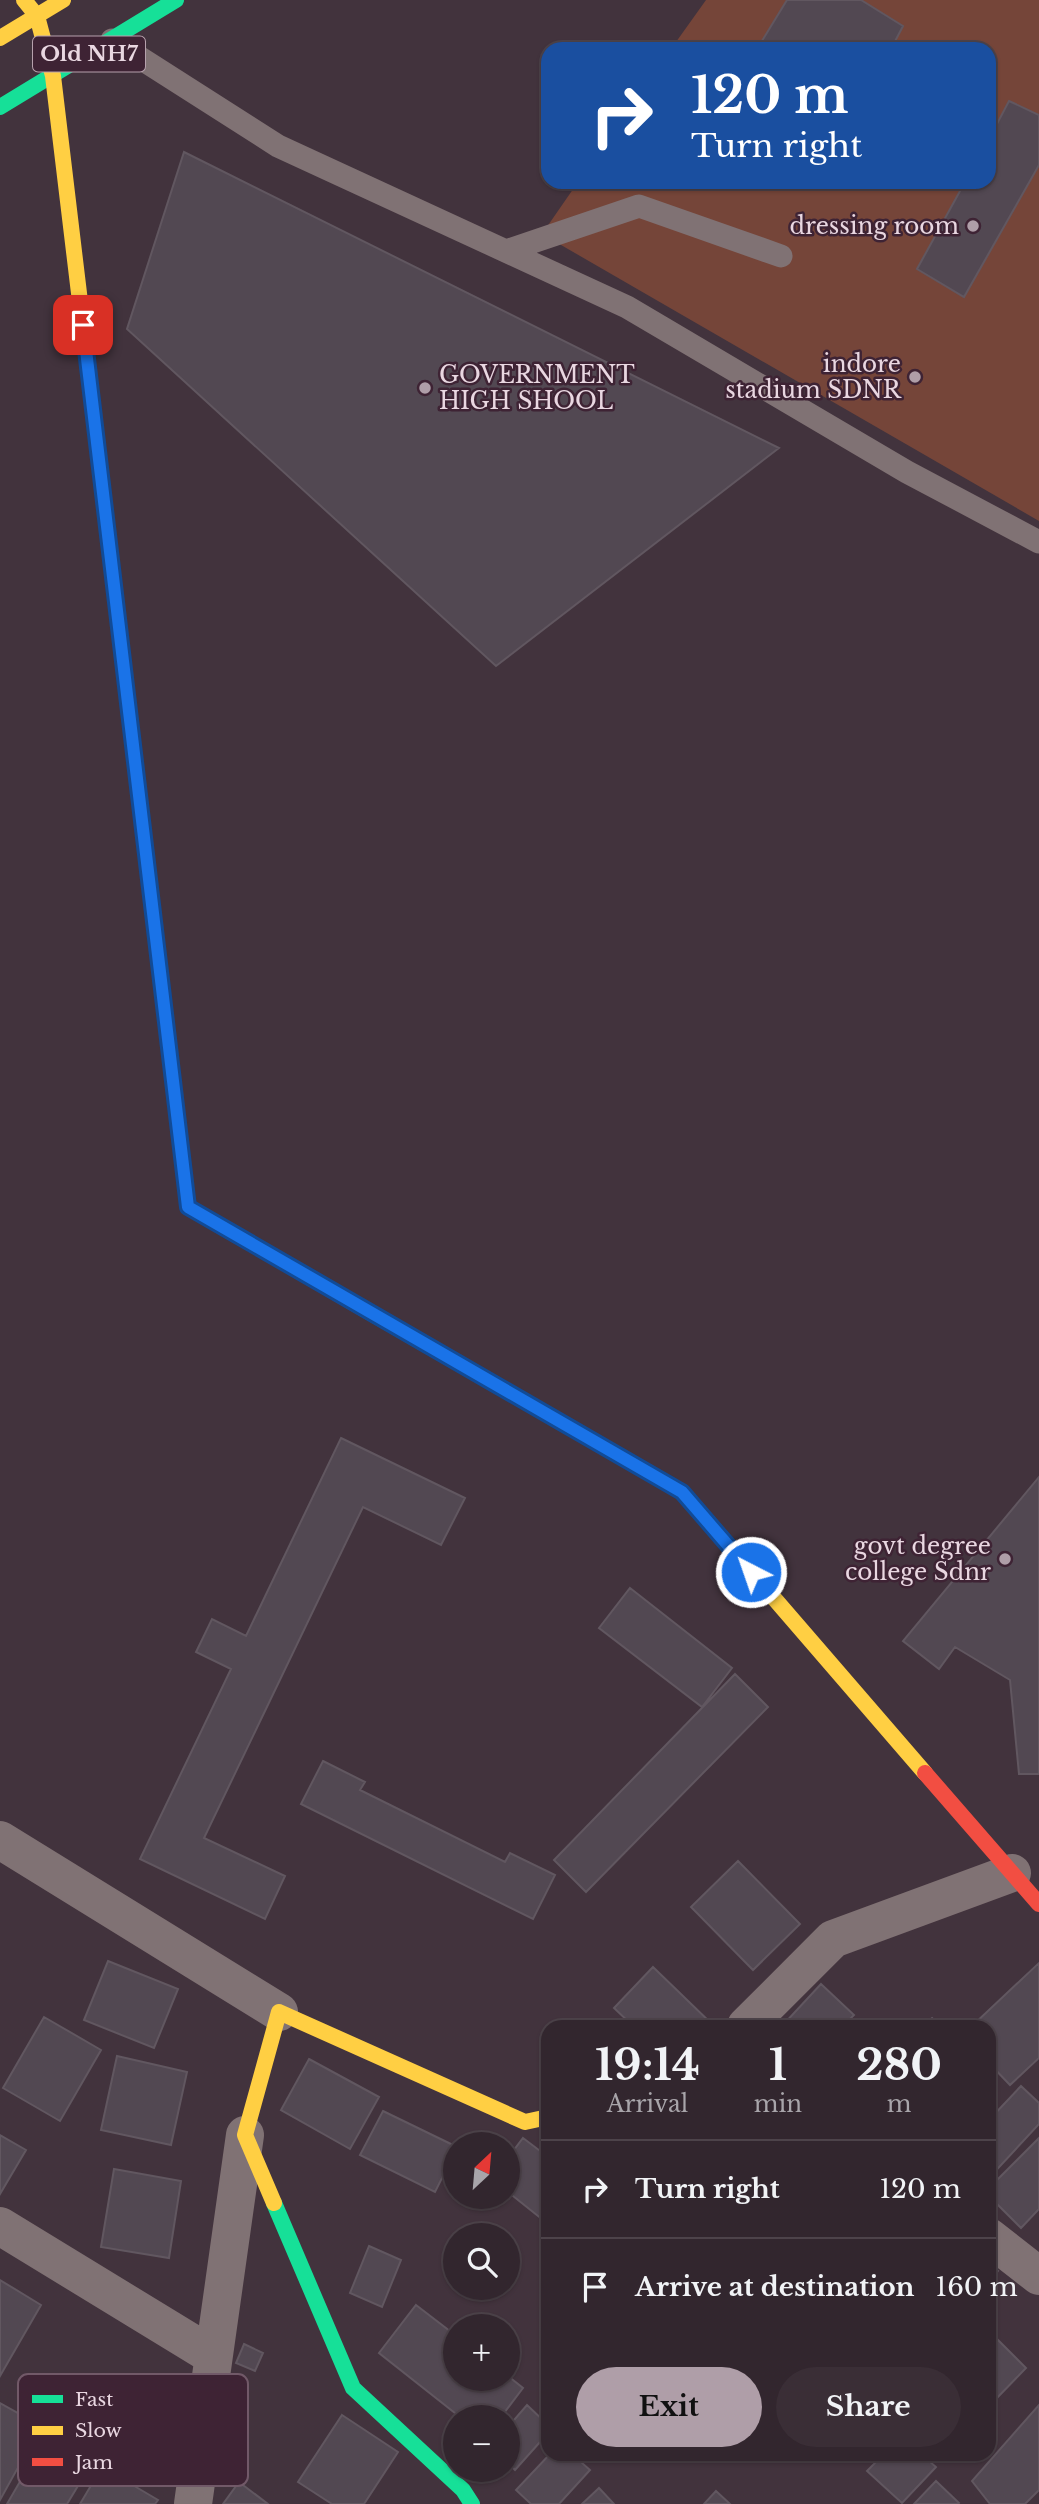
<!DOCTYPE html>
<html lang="en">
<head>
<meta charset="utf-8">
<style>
	:root { --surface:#32262e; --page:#3a2e36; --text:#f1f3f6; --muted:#a8a5aa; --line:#4d434a; --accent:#af9ea8 }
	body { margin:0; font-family:"Libre Baskerville",serif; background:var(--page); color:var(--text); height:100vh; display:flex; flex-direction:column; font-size:26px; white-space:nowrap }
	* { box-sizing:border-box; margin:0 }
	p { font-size:23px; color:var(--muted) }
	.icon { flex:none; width:38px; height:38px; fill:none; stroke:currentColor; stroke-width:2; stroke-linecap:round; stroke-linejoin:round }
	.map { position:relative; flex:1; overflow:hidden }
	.sheet { position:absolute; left:541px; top:2020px; width:455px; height:441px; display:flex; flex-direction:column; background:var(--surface); border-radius:21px; box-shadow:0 2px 5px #0004,0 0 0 2px var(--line) }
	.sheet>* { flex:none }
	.banner { position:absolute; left:541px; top:42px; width:455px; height:147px; border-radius:21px; box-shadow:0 2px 5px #0004,0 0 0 2px var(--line); background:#1a4fa0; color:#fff; overflow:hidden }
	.needle { width:46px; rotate:26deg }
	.fabs { position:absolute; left:443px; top:2132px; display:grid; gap:14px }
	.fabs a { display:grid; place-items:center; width:77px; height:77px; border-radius:50%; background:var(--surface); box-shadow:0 2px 5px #0004,0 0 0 2px var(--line); font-size:35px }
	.pin { position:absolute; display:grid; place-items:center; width:60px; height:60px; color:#fff; margin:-30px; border-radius:14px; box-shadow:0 4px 10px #0006 }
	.me { position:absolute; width:77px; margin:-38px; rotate:319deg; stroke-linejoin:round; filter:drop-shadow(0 0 5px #0008) }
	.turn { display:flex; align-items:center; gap:24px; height:147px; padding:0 35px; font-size:32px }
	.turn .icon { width:91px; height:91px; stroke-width:2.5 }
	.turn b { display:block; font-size:49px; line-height:60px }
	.eta { display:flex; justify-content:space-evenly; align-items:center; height:119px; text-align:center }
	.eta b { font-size:42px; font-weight:700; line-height:49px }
	.action { display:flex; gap:14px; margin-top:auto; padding:14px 35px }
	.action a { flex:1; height:80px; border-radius:42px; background:var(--accent); color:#111; font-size:28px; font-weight:700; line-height:80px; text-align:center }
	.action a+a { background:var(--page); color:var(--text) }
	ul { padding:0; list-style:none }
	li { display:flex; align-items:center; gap:21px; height:98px; padding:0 35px; border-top:2px solid var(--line) }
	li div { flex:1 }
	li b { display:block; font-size:26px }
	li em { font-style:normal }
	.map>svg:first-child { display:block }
	.green { fill:#754539 }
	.building { fill:#524852; stroke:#615760; stroke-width:2 }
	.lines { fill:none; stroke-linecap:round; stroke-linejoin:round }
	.lane { stroke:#807274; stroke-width:23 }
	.street { stroke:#807274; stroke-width:38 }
	.fast { stroke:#16e098; stroke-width:16 }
	.slow { stroke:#ffcf43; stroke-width:16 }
	.jam { stroke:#f24e42; stroke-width:16 }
	.route-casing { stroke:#114b97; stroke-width:18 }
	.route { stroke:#1a73e8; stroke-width:12 }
	.poi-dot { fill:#af9ea8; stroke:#3e2334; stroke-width:2.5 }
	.labels { text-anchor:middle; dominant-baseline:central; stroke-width:5; stroke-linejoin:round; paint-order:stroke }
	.shield { fill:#3e2334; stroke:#b6a1ad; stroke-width:2 }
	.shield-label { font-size:21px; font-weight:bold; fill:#e9d7e1 }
	.poi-label { font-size:23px; fill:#e9d7e1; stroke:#3e2334; text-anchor:end }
	.key { fill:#3e2334; stroke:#715968; stroke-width:2 }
	.key-label { font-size:19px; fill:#e9d7e1 }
</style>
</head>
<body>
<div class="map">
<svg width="1039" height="2504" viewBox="0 0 1039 2504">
	<rect width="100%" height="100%" fill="#42333d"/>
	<path class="green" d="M706,0h333v521l-497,-287 36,-52h411v-133h-318z"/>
	<path class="building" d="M787,0h74l42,26 -12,23h-134z
		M1009,101l30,14v50l-75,132 -47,-28 48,-87h24v-43z
		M184,152l595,296 -283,218 -369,-337z
		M341,1438l124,60 -24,47 -78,-38 -159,331 81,38 -20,43 -125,-60 91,-190 -35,-17 16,-33 34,17z
		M1039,1477v297h-20l-9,-94 -55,-33 -16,22 -36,-28z
		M630,1588l102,80 -30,39 -103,-79z
		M735,1674l33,33 -182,185 -32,-32z
		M323,1761l42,21 -5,8 145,72 5,-9 45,22 -22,44 -232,-115z
		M738,1861l62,63 -47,46 -62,-63z
		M108,1961l70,28 -24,59 -70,-28z
		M1039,1963v95l-29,27 -21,-22v-37h-17z
		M653,1967l61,59h-81l-19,-18z
		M821,1984l33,31 -11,11h-61z
		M44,2017l57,33 -41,71 -57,-33z
		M932,2018l8,8h-17z
		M117,2056l70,16 -16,73 -70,-15z
		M309,2059l70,38 -29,52 -69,-39z
		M1021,2086l18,17v21l-50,54v-58z
		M383,2111l72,35v6l-20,40 -75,-37z
		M0,2135l26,15 -26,44z
		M523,2138l25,19v67l-40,-32v-34z
		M1039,2138v71l-18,19 -32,-32v-8z
		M114,2169l67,12 -12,77 -68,-11z
		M369,2246l32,14 -19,47 -32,-14z
		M989,2263l9,8 -9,12z
		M0,2280l41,25 -41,71z
		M416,2305l39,30v43h53v-2l15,12 -22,29h-41l-81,-64z
		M989,2331l37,37 -32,33 -5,-5z
		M244,2344l19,9 -8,18 -19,-8z
		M0,2403l41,23 -41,74z
		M527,2405l21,20v8l-33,37 -7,-7v-36z
		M1039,2405v85l-14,14h-35l-18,-23z
		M342,2415l56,37 -34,52h-32l-34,-22z
		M47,2435l46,26 -26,43h-60z
		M550,2454h22l18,16 -31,34h-28l-15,-14z
		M681,2454h15l-7,7z
		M884,2454h37l15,13 -34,36 -35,-32z
		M102,2467l56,33 -3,4h-75z
		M936,2481l23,22 -1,1h-44z
		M239,2482l29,22h-45z
		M599,2488l15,16h-32z
		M716,2491l14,13h-26z"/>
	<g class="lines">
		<path class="lane" d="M112,40l166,106 349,161 280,165 132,70
			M506,251l133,-45 142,50"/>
		<path class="street" d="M0,1840l279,172
			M746,2026l87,-87 179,-66
			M0,2226l213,130
			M989,2237l50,39
			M193,2504l52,-369"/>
		<path class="fast" d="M0,107l176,-107
			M87,360l54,451
			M364,1309l318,183 47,54
			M274,2203l79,185 110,102 9,14"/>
		<path class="slow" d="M24,0l13,16 16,60 34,284
			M0,38l63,-38
			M729,1546l196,227
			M274,2203l-29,-68 34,-123 246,110 23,-5"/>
		<path class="jam" d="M141,811l47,396 176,102
			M925,1773l114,131"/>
	</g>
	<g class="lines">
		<defs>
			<path id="route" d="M83,325l105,882 494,285 69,80"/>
		</defs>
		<use href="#route" class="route-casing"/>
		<use href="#route" class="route"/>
	</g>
	<g class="poi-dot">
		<circle cx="973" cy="226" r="7"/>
		<circle cx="915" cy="377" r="7"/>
		<circle cx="425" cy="388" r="7"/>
		<circle cx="1005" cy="1559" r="7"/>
	</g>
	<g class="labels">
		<rect class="shield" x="33" y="36.5" width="112" height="35" rx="5"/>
		<g class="shield-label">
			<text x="89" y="54">Old NH7</text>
		</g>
		<g class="poi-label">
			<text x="959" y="226">dressing room</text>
			<text x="901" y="364">indore<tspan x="901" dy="26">stadium SDNR</tspan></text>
			<text x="439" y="375" text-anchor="start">GOVERNMENT<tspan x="439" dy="26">HIGH SHOOL</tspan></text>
			<text x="991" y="1546">govt degree<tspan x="991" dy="26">college Sdnr</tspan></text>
		</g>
	</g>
	<rect x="18" y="2374" width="230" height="112" rx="10" class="key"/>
	<rect x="32" y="2395" width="31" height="8" fill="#16e098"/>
	<rect x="32" y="2426" width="31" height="9" fill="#ffcf43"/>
	<rect x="32" y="2458" width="31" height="8" fill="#f24e42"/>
	<g class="key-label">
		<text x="75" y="2406">Fast</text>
		<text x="75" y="2437">Slow</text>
		<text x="75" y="2469">Jam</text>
	</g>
</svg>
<div class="fabs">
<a><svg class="needle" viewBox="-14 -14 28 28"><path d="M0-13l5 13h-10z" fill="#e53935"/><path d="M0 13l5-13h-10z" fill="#a8a5aa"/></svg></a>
<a><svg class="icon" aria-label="search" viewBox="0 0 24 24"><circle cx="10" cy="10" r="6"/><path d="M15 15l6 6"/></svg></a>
<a>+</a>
<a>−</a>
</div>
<div class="pin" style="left:83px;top:325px;background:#d93025"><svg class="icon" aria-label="arrive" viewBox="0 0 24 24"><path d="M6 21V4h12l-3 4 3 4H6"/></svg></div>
<svg class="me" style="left:751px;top:1572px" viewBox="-20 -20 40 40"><circle r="17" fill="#1a73e8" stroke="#fff" stroke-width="3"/><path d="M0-11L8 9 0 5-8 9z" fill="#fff"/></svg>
<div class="banner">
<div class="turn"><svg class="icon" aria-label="right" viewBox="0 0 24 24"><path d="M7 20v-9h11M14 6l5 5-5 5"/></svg><div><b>120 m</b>Turn right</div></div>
</div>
<section class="sheet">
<div class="eta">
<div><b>19:14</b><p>Arrival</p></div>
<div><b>1</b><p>min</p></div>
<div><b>280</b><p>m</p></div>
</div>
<ul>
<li><svg class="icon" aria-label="right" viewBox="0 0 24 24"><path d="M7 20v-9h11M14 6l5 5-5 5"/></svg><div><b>Turn right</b></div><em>120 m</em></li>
<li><svg class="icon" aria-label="arrive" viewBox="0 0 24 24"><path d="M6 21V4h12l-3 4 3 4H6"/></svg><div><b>Arrive at destination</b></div><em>160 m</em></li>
</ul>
<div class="action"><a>Exit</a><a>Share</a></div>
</section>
</div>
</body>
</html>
